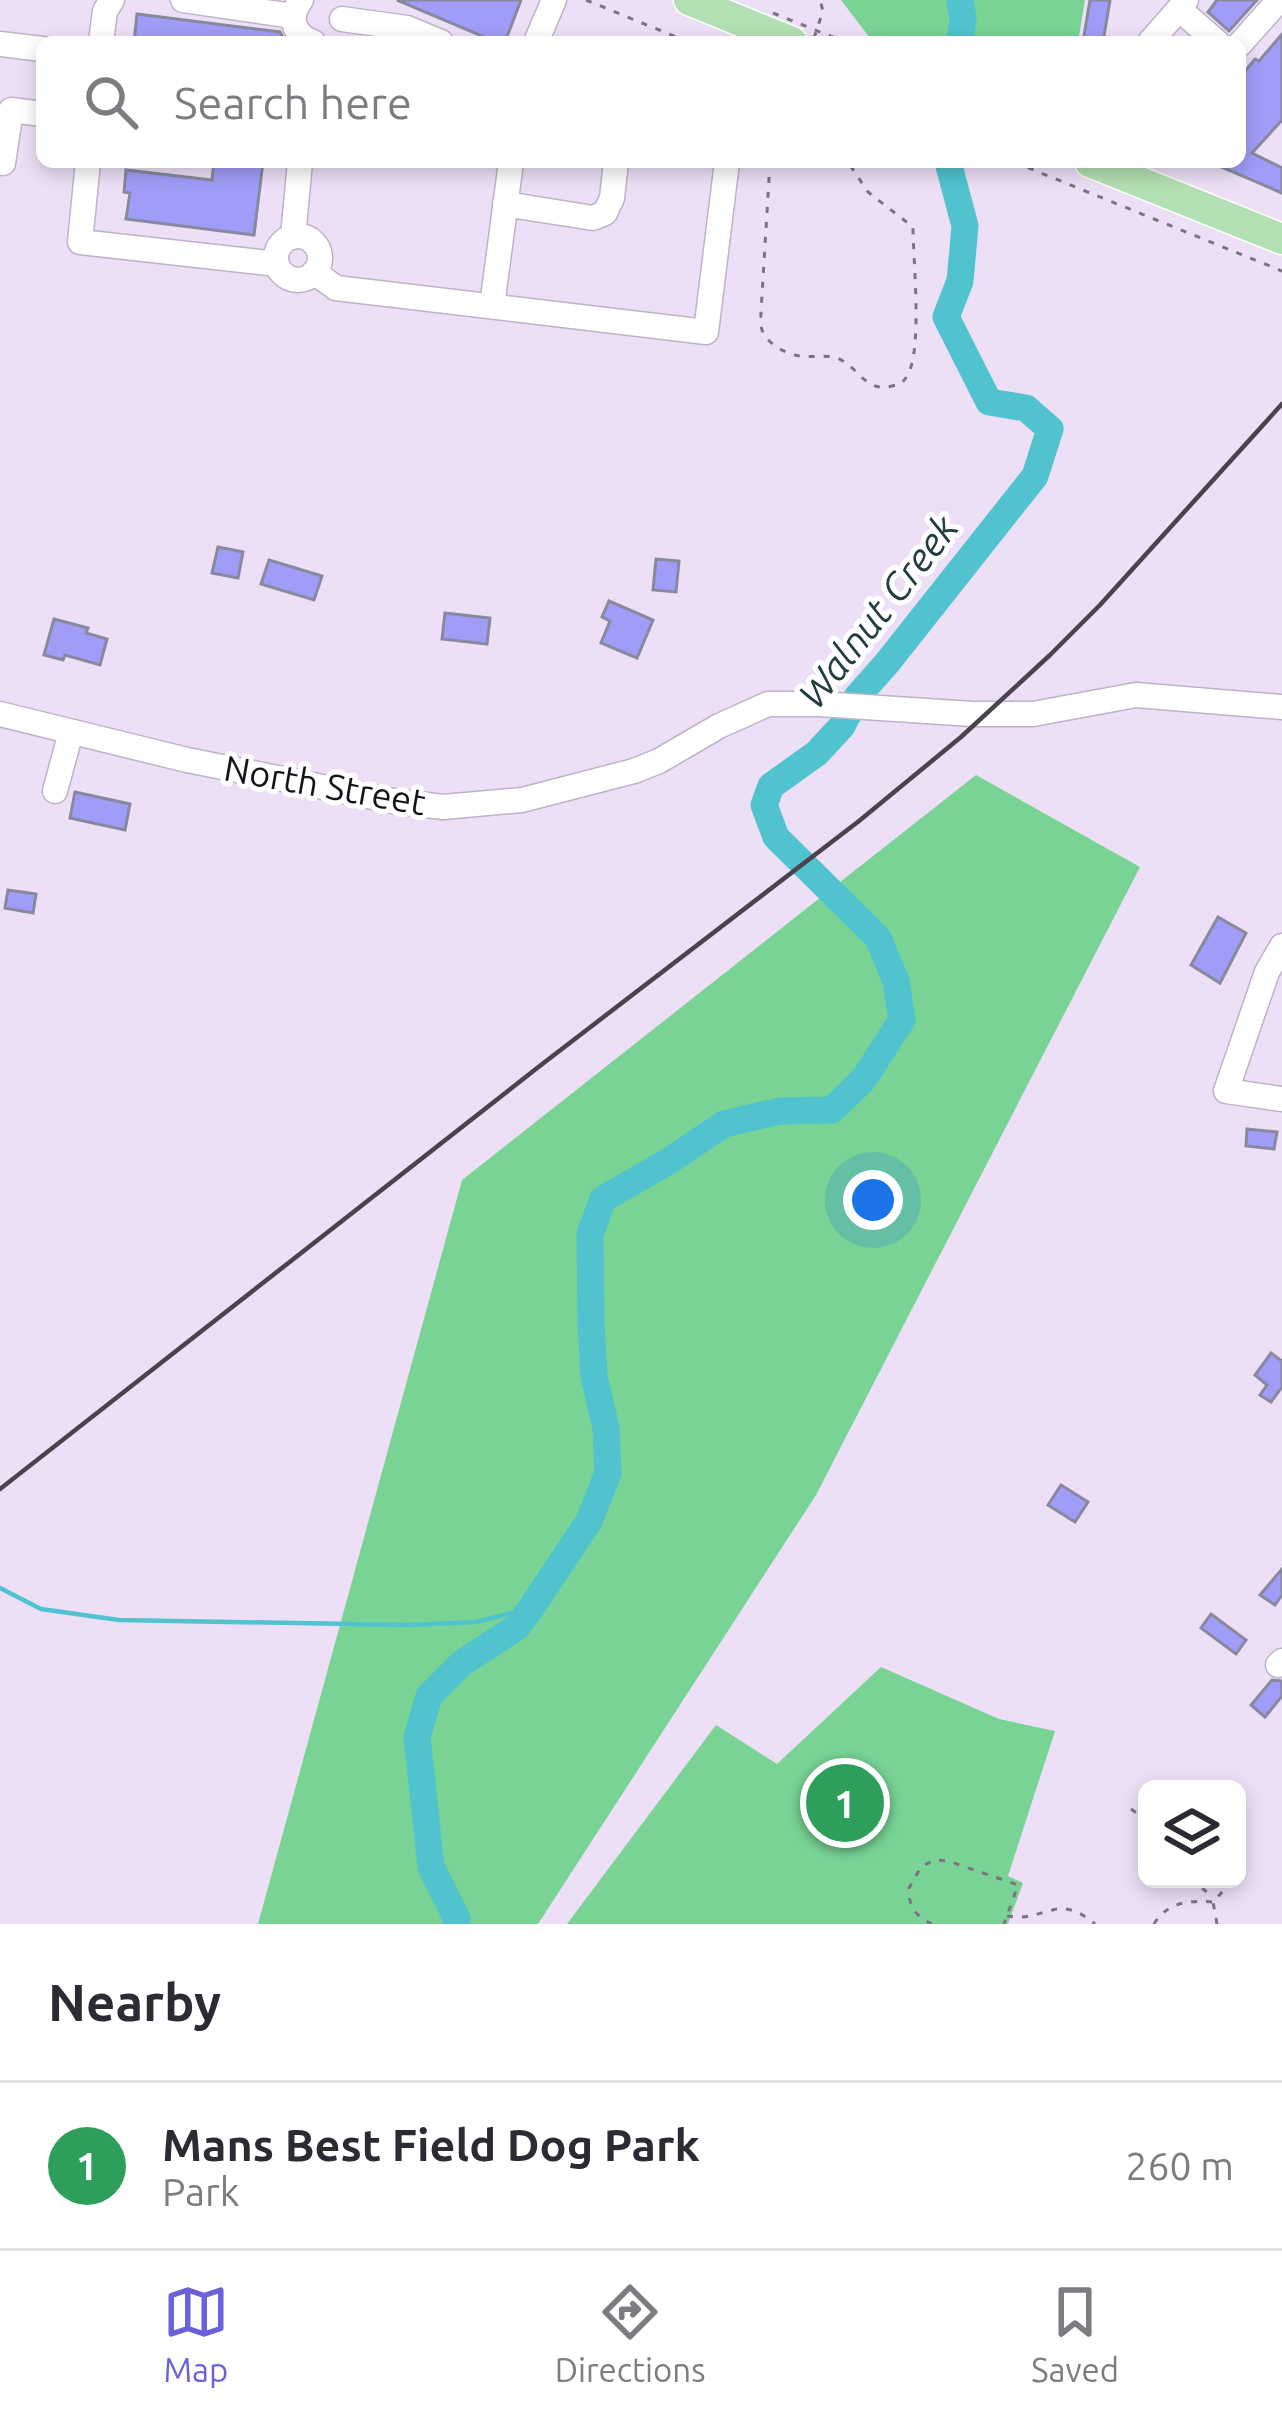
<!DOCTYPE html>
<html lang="en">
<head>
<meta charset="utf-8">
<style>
  body { margin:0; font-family:Ubuntu,sans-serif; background:#f2f2f3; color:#2b2b33 }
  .controls { position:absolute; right:36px; bottom:36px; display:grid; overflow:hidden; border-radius:18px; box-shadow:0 6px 18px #0003 }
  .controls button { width:108px; height:108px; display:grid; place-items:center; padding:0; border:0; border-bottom:3px solid #e1e1e2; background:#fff; color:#2b2b33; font:60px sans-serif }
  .you { position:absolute; left:873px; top:1200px; width:42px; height:42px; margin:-30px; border:9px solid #fff; border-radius:50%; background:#1a73e8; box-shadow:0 0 0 18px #1a73e833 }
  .badge { display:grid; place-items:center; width:78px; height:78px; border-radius:50%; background:#6b61da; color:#fff; font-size:39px; font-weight:700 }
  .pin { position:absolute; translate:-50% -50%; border:6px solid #fff; box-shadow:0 3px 12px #0006 }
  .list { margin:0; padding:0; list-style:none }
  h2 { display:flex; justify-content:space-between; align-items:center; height:156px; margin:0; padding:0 48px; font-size:51px }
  h2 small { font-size:39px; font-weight:400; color:#7c7c81 }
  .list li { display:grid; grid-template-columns:78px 1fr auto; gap:36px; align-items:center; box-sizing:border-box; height:168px; padding:0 48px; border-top:3px solid #e1e1e2 }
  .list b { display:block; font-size:45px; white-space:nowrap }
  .list p { margin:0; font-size:39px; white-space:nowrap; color:#7c7c81 }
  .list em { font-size:39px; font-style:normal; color:#7c7c81 }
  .icon { flex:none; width:66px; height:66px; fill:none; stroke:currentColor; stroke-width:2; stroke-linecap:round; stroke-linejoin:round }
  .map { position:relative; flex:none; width:1282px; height:1924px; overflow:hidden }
  .search { position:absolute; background:#fff; box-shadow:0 6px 18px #0003; left:36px; right:36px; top:36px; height:132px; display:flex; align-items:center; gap:30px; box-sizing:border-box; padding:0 42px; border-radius:18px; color:#7c7c81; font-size:45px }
  .sheet { height:324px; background:#fff }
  nav { display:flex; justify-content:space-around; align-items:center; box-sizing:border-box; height:168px; border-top:3px solid #e1e1e2; background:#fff; font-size:33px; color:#7c7c81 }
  nav a { display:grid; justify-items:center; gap:6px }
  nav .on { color:#6b61da }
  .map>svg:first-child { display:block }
  .green { fill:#78d395 }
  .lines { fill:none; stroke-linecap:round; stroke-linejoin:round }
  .stream { stroke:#50c3cf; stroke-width:4.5 }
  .river { stroke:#50c3cf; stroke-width:27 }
  .building { fill:#a09df8; stroke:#88899f; stroke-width:3 }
  .minor-casing { stroke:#bfb2c7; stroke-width:27 }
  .major-casing { stroke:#fff; stroke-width:33 }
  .path { stroke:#7c7381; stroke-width:3; stroke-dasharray:6 9; stroke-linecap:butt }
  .minor { stroke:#fff; stroke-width:24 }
  .major { stroke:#b3e0b3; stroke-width:30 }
  .rail { stroke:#49434d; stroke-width:4.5 }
  .path-bridge { stroke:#7c7381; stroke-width:3; stroke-dasharray:6 9; stroke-linecap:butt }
  .labels { text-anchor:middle; stroke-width:10; stroke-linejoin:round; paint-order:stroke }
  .street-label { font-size:36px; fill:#17131a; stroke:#fff }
  .water-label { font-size:39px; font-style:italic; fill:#233d40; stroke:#fff }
</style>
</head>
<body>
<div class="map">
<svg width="1282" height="1924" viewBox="0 0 1282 1924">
  <rect width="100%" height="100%" fill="#ede0f6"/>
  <g class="green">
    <polygon points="841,0 1085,0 1078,42 873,42"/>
    <polygon points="976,775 1140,867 816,1495 538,1924 258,1924 462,1180"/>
    <polygon points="881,1667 999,1719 1055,1731 1008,1876 1023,1883 1008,1924 567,1924 716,1725 777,1764"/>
  </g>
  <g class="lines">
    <polyline class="stream" points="0,1588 41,1609 119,1620 407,1625 476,1622 531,1608"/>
    <g class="river">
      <polyline points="960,0 963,19 960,42"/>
      <polyline points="456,1924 457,1919 431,1867 417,1737 429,1696 462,1663 517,1627 531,1608 589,1521 608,1473 606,1428 594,1377 591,1323 590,1234 603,1199 669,1161 724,1124 780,1111 832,1110 863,1080 902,1020 896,981 878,938 776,837 764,805 771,786 817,753 842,726 857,697 887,663 1035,476 1050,429 1026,408 989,402 946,317 960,281 965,226 948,162"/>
    </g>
  </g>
  <g class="building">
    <polygon points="397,0 521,0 505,42 496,42"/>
    <polygon points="1090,0 1110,0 1103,42 1083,42"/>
    <polygon points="1217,0 1257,0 1229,31 1208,12"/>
    <polygon points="137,14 280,32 285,42 134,42"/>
    <polygon points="1282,34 1282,120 1252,153 1282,168 1282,193 1210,162 1240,162 1240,77 1255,59 1259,61"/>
    <polygon points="214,162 263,162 254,235 126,219 130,193 124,192 126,170 212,180"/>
    <polygon points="218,547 243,552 238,578 212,573"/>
    <polygon points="656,559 679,561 676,592 653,590"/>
    <polygon points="269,560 322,576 314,600 261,584"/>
    <polygon points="609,601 653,620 637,658 601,643 610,621 602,617"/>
    <polygon points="445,613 490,618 487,644 442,639"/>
    <polygon points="54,619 88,628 86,633 107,639 100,665 65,655 63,660 44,655"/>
    <polygon points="75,792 130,804 125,830 70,818"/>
    <polygon points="8,890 36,894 33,913 5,908"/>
    <polygon points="1218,917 1246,933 1220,983 1191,965"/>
    <polygon points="1247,1129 1277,1132 1274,1149 1246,1146"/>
    <polygon points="1271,1353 1282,1361 1282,1387 1271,1402 1260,1395 1267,1385 1255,1375"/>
    <polygon points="1061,1485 1088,1502 1075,1522 1048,1505"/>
    <polygon points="1282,1569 1282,1595 1275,1605 1260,1595"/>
    <polygon points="1211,1614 1246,1640 1236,1654 1201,1628"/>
    <polygon points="1272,1680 1282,1681 1282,1696 1265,1717 1251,1705"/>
  </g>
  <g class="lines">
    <g class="minor-casing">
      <g id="minor">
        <polyline points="183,0 293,16"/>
        <path d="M301,0C288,17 293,35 313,42"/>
        <polyline points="1186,0 1179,9 1217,42"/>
        <polyline points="342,19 407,28 441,42"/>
        <polyline points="101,42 105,11 112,0"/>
        <polyline points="536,42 554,0"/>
        <polyline points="1150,42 1179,9"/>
        <polyline points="0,44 42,49"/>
        <polyline points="1240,44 1279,0"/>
        <polyline points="88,162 80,242 277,264"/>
        <polyline points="3,163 11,110 42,114"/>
        <polyline points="505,204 593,218 605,213 612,198 616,162"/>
        <circle cx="298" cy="258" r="22"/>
        <polyline points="293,237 300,162"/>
        <polyline points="314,272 336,288 706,332 727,162"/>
        <polyline points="492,306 511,162"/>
        <polyline points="0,714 187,760 393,801 443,807 522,800 634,771 659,761 719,726 768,704 819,704 972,714 1033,714 1136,695 1282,707"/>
        <polyline points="55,791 71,732"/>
        <polyline points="1282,946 1267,972 1226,1091 1282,1099"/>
        <polyline points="1278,1665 1282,1661"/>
      </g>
    </g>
    <g class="major-casing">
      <g id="major">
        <polyline points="689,0 792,42"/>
        <polyline points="1090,162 1282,239"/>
      </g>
    </g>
    <g class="path">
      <polyline points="586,0 686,41 701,42"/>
      <polyline points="814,38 823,11 820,0"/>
      <path d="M770,162L761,312C761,318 760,324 762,330C767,344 786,354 800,356C813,358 824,354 837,358C860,367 864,393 892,386C900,384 902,384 907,376C923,350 913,261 913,227L868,192L848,162"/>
      <polyline points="1014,162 1282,271"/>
      <polyline points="1167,1789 1175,1783 1181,1789"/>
      <polyline points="1131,1809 1141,1816 1147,1814"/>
      <polyline points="1237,1832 1244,1843 1237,1874"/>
      <polyline points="1202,1888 1213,1897"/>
      <path d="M1007,1916C1046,1923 1056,1891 1095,1924"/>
      <path d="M932,1924C916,1917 908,1906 909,1888L921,1867L934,1860L948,1861L1018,1885L1004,1924"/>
      <path d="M1154,1924C1167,1902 1190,1900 1213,1902"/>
      <polyline points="1217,1924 1213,1902 1234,1879"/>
    </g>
    <use href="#minor" class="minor"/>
    <use href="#major" class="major"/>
    <polyline class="rail" points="0,1489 541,1065 859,821 961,737 1050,655 1100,605 1282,404"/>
    <polyline class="path-bridge" points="773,13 845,42"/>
  </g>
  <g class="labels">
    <g class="street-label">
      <text transform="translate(325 785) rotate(10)" y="13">North Street</text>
    </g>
    <g class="water-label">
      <text transform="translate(878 611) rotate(-52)" y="14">Walnut Creek</text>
    </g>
  </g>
</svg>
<div class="controls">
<button><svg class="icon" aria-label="layers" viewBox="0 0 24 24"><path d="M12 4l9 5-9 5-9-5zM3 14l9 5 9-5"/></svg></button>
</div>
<div class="you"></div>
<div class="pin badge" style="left:845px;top:1803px;background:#2e9e5b">1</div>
<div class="search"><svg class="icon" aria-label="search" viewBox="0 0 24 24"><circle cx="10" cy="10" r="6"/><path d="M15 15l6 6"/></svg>Search here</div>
</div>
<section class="sheet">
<h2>Nearby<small></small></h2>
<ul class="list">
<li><span class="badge" style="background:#2e9e5b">1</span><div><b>Mans Best Field Dog Park</b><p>Park</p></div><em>260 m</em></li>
</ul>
</section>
<nav>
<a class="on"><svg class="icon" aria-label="map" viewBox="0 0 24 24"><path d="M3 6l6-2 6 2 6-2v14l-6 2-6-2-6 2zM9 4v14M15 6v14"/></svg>Map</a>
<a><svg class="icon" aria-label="directions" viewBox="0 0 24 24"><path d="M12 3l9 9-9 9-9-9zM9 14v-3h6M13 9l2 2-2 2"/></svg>Directions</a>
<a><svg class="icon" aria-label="saved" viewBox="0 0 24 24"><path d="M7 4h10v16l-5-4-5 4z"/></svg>Saved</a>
</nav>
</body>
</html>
